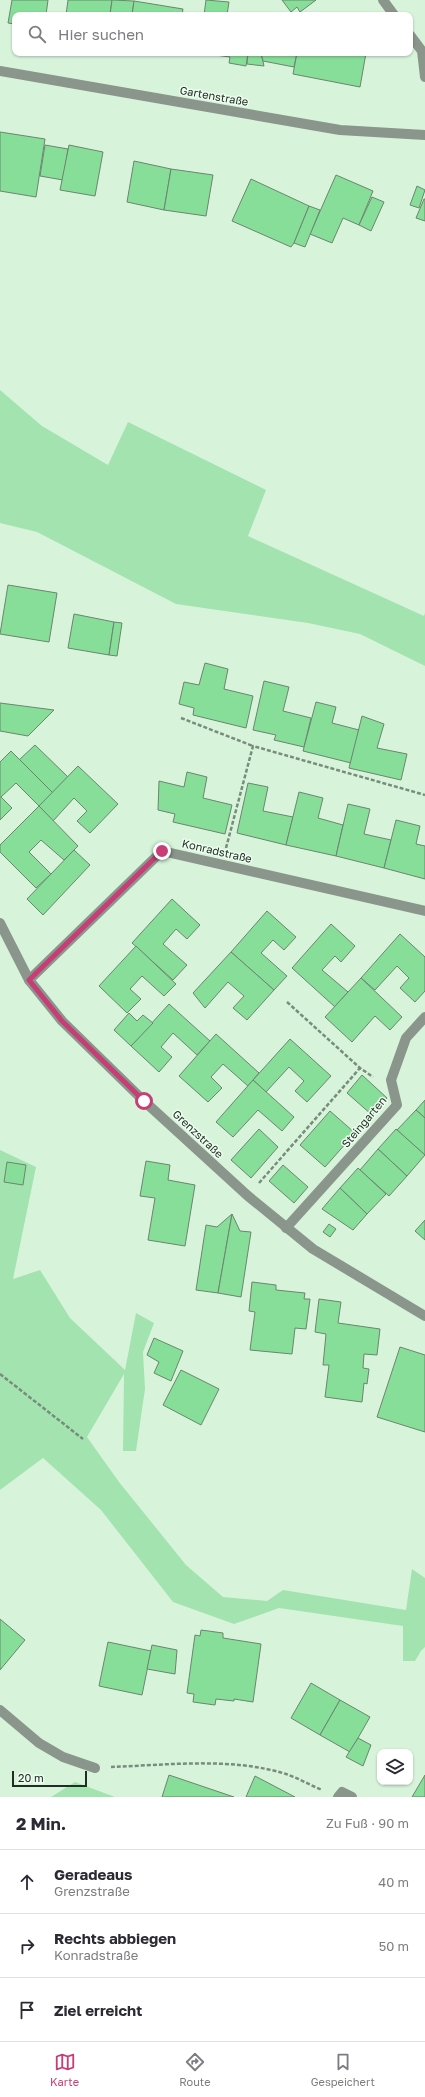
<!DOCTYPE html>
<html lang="de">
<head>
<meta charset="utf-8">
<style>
  body { margin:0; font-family:"Golos Text",sans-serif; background:#f2f2f3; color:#2b2b33 }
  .controls { position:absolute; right:12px; bottom:12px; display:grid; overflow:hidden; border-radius:8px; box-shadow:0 1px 3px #0004 }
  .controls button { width:36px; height:36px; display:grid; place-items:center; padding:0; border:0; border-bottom:1px solid #e1e1e2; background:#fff; color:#2b2b33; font:20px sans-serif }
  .scale { position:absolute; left:12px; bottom:10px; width:75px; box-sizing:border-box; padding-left:4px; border:2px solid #212c23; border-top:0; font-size:11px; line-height:14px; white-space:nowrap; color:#212c23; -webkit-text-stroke:3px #ecfdef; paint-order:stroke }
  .stop { position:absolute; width:12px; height:12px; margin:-9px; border:3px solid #c73d75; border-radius:50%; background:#fff }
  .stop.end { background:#c73d75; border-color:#fff; box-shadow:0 1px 4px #0008 }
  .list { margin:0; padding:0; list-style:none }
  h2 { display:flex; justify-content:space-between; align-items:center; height:52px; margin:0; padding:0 16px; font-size:17px }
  h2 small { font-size:13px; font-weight:400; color:#7c7c81 }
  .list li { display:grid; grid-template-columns:26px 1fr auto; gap:12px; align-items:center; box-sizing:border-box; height:64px; padding:0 16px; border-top:1px solid #e1e1e2 }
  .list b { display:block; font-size:15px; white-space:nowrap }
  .list p { margin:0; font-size:13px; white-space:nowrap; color:#7c7c81 }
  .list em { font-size:13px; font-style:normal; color:#7c7c81 }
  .icon { flex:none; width:22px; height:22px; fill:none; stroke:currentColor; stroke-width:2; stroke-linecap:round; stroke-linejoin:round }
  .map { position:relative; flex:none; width:425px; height:1797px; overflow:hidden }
  .search { position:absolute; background:#fff; box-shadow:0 1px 3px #0004; left:12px; right:12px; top:12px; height:44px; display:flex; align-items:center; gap:10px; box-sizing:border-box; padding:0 14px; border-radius:8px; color:#7c7c81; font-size:15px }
  .sheet { height:244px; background:#fff }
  nav { display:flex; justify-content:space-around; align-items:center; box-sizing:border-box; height:56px; border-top:1px solid #e1e1e2; background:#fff; font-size:11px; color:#7c7c81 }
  nav a { display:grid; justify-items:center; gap:2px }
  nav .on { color:#c73d75 }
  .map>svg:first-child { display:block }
  .green { fill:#a3e3af }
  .building { fill:#87de99; stroke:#6b856f }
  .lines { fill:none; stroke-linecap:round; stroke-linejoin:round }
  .path { stroke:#788c7b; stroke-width:2.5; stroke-dasharray:4 2; stroke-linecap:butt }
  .minor { stroke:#8a958b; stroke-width:10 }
  .tertiary { stroke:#8a958b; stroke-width:10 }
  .route { stroke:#c73d75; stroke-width:5 }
  .labels { text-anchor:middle; stroke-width:3; stroke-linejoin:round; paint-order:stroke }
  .street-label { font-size:11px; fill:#212c23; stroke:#ecfdef }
</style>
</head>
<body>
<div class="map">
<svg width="425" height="1797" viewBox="0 0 425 1797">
  <rect width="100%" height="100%" fill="#d7f4db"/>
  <g class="green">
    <polygon points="0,390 42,426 108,465 128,422 266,490 248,536 424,616 425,613 425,666 360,634 308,623 176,604 37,532 0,523"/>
    <polygon points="0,1150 36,1167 13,1279 40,1270 70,1318 125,1370 136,1313 154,1323 143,1352 145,1389 136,1451 123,1451 124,1374 87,1437 119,1482 186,1565 223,1597 267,1601 283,1590 406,1610 412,1569 425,1578 425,1647 421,1651 415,1661 403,1661 403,1626 279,1608 234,1624 173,1602 101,1510 43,1458 0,1490"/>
    <polygon points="75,1782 115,1797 51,1797"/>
  </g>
  <g class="building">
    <polygon points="12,0 48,0 46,15 15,15 15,24 8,23"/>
    <polygon points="68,0 112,0 110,15 66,15"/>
    <polygon points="112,0 134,1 132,15 110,15"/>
    <polygon points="206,0 229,2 227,15 204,15"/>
    <polygon points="282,0 316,0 300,12 297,7 291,12"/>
    <polygon points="134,1 183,9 182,15 132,15"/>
    <polygon points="201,53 248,53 246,66 229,63 230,57"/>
    <polygon points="248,53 261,53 264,66 247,64"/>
    <polygon points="261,53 297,53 294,67 263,61"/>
    <polygon points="297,53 366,53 360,87 293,74"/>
    <polygon points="0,132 45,139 36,197 0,191"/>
    <polygon points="45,145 68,149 63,180 40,176"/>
    <polygon points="69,145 103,152 95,196 60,190"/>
    <polygon points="134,161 171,169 164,210 127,202"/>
    <polygon points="171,169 213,175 206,216 164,210"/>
    <polygon points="336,175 373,191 359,225 343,218 332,243 310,234"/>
    <polygon points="251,179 309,206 294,243 291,247 232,221"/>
    <polygon points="417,186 425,190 419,208 410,205"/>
    <polygon points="372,197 384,202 371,231 359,225"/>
    <polygon points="424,199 425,199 425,221 416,218"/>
    <polygon points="309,206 320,210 305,247 294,243"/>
    <polygon points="8,585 57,593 49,642 0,634"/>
    <polygon points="74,614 114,622 109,655 68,648"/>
    <polygon points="114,622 122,623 117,656 109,655"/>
    <polygon points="205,663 228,669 224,689 253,696 246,728 193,715 194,708 179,704 184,682 199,685"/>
    <polygon points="264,681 289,687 283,711 311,718 304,747 274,740 276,735 253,730"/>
    <polygon points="316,702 336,707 332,723 359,730 351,763 303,751"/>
    <polygon points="0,703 54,710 28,736 0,731"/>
    <polygon points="362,716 384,724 377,748 407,754 401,780 349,768"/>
    <polygon points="35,745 68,777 53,793 19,760"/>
    <polygon points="11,751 53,793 39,806 16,783 1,797 12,808 0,820 0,762"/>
    <polygon points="78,766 118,804 90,833 77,821 87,811 74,798 53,821 39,806"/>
    <polygon points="187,772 207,777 203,798 232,805 225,834 173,822 175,814 158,810 159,781 184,787"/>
    <polygon points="248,783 268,787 263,811 293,817 286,845 237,833"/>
    <polygon points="299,792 323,798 318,818 343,825 336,856 286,845"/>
    <polygon points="348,804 370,809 364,834 391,840 384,868 336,856"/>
    <polygon points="39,806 78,846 64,860 41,840 29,852 51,874 36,888 0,852 0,845"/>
    <polygon points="396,820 420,826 416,844 425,846 425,879 384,868"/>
    <polygon points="74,850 90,865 43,915 27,899"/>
    <polygon points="172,899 200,925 187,939 176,929 163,944 187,965 173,980 132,943"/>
    <polygon points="267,911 296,937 284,950 273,940 261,953 287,976 274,990 231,952"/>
    <polygon points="331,924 355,946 341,962 335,956 322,970 348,992 335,1007 292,968"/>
    <polygon points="400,934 425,957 425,991 415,1002 400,988 409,978 397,966 375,990 361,978"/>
    <polygon points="136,946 176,984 164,996 142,976 130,989 141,999 127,1013 99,986"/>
    <polygon points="231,952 274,990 247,1020 233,1008 244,996 228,982 205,1008 193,993"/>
    <polygon points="361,978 402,1017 390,1030 375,1016 352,1042 325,1017"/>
    <polygon points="169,1004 210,1041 197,1055 173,1033 161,1047 172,1057 159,1072 131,1046"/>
    <polygon points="129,1013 137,1021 143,1015 153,1023 131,1046 114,1030"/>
    <polygon points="216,1034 259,1073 248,1086 223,1064 211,1077 222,1088 208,1102 179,1076"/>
    <polygon points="290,1039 331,1076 307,1102 295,1091 304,1081 289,1067 266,1092 253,1080"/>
    <polygon points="362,1075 387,1098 372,1115 347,1093"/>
    <polygon points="253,1080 294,1117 282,1131 258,1110 233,1137 216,1122"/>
    <polygon points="425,1100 425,1118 416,1110"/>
    <polygon points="416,1110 425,1118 425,1155 397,1130"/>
    <polygon points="330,1111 355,1133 325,1167 300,1145"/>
    <polygon points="259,1129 278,1147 251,1178 231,1160"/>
    <polygon points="396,1129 425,1155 407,1176 378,1149"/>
    <polygon points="378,1149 407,1176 389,1196 360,1170"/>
    <polygon points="146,1161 170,1165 168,1180 195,1185 185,1246 148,1240 155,1198 140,1196"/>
    <polygon points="7,1162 26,1165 23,1185 4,1182"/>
    <polygon points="283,1165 308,1187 294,1203 269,1181"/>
    <polygon points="358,1168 386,1194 367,1214 340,1188"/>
    <polygon points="340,1188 367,1214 353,1230 322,1209"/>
    <polygon points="232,1214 218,1293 196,1290 206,1225 217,1227"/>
    <polygon points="232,1214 240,1231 251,1232 241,1297 218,1293"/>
    <polygon points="425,1220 425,1240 415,1231"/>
    <polygon points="329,1224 336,1229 330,1237 323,1232"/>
    <polygon points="252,1282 276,1285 276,1290 305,1293 304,1299 310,1299 306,1329 295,1328 292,1354 250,1350 255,1312 249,1311"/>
    <polygon points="319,1299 341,1302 338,1323 380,1329 377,1355 364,1354 363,1368 369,1369 367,1384 364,1383 362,1402 325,1397 329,1365 323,1365 326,1334 315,1332"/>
    <polygon points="154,1338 183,1351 171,1381 154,1373 159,1362 147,1355"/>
    <polygon points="400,1347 425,1355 425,1432 377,1417"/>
    <polygon points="181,1370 219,1389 201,1425 163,1405"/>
    <polygon points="0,1619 25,1640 0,1670"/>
    <polygon points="201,1630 223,1633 223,1638 261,1644 253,1702 234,1699 234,1701 216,1699 215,1705 193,1702 194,1694 187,1693 195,1635 200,1636"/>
    <polygon points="108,1642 151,1651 142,1695 99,1686"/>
    <polygon points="152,1645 177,1650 175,1674 147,1669"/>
    <polygon points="311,1683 340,1700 320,1735 291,1718"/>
    <polygon points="340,1700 370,1717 350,1752 320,1735"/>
    <polygon points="358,1738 371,1745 363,1766 346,1757"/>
    <polygon points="169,1775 234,1797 162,1797"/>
    <polygon points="425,1775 425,1797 412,1797"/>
    <polygon points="255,1776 295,1797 246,1797"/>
  </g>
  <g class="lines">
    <g class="path">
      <polyline points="181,718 253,746"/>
      <polyline points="226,848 253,746 425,795"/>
      <polyline points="287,1002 360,1068 373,1077"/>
      <polyline points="259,1183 360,1068"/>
      <polyline points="0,1374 83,1439"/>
      <path d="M111,1767C167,1765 232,1757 286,1774C298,1778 310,1785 322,1790"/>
    </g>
    <g class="minor">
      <polyline points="383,0 394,15"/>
      <polyline points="410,35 422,51 425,77"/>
      <polyline points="0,923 29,980 62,1021 144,1101 248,1196 313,1249 425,1316"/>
      <polyline points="29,980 162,851 425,911"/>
      <polyline points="286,1228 397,1105 391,1080 406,1038 425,1017"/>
      <polyline points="0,1710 39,1743 63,1757 95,1768"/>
      <polyline points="338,1797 342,1792 352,1797"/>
    </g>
    <polyline class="tertiary" points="0,71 340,130 425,135"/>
  </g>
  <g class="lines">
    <polyline class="route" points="144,1101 62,1021 29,980 162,851"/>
  </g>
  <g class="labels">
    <g class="street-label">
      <text transform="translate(214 96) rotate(10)" y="4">Gartenstraße</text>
      <text transform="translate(217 851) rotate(13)" y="4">Konradstraße</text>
      <text transform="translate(364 1122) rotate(-50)" y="4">Steingarten</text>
      <text transform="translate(198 1134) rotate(43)" y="4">Grenzstraße</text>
    </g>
  </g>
</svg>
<div class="controls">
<button><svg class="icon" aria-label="layers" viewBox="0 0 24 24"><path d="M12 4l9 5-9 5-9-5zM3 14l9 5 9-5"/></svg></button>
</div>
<div class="scale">20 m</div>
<div class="stop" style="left:144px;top:1101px"></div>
<div class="stop end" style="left:162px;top:851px"></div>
<div class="search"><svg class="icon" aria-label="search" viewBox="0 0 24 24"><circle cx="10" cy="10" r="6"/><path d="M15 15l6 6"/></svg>Hier suchen</div>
</div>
<section class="sheet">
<h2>2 Min.<small>Zu Fuß · 90 m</small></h2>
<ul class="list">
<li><svg class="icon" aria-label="ahead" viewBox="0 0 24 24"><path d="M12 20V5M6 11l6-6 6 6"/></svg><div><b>Geradeaus</b><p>Grenzstraße</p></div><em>40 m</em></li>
<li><svg class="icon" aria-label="right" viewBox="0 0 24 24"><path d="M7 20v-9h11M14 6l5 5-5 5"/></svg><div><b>Rechts abbiegen</b><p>Konradstraße</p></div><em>50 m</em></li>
<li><svg class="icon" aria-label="arrive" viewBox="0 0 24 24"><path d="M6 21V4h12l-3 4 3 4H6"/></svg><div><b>Ziel erreicht</b></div></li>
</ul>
</section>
<nav>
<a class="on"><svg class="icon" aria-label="map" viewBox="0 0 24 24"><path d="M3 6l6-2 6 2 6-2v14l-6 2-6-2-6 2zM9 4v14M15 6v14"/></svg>Karte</a>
<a><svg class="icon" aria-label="directions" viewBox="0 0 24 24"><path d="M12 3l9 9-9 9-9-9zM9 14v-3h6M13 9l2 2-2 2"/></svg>Route</a>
<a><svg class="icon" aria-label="saved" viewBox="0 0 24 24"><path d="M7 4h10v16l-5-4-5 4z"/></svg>Gespeichert</a>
</nav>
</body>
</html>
